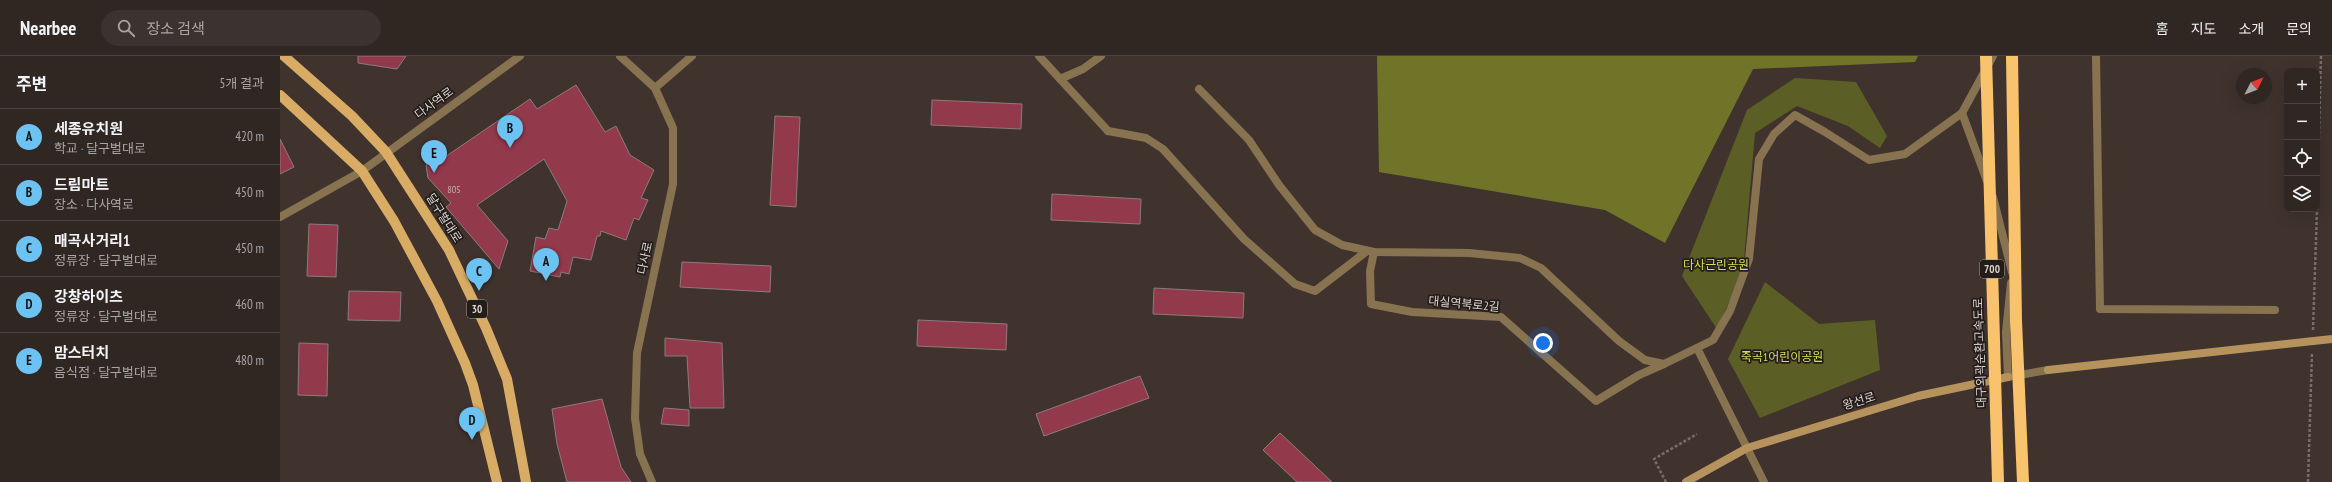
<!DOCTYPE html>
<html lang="ko">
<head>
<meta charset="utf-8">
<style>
  body { margin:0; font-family:"PT Sans Narrow","Noto Sans KR",sans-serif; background:#3c322f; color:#f1f3f6 }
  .controls { position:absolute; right:12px; top:12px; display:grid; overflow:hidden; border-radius:8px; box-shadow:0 4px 16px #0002 }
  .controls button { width:36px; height:36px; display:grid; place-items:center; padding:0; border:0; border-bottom:1px solid #4b4340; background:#302622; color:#f1f3f6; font:20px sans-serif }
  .compass { position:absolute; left:1956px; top:12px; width:36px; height:36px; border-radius:50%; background:#302622; box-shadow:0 4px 16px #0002; rotate:48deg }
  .you { position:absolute; left:1263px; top:287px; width:14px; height:14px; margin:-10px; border:3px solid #fff; border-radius:50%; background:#1a73e8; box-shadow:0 0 0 6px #1a73e833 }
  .badge { display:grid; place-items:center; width:26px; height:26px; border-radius:50%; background:#6cc3f2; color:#111; font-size:13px; font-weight:700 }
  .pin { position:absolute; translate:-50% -33px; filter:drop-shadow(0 1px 2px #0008) }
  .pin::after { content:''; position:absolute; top:21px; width:14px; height:12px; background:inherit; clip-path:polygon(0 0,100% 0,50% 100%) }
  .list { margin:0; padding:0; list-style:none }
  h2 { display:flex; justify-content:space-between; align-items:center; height:52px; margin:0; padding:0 16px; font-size:17px }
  h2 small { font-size:13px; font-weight:400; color:#a8a5a5 }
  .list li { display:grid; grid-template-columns:26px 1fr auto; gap:12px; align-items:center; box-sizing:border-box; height:56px; padding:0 16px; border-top:1px solid #4b4340 }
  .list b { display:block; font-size:15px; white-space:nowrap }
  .list p { margin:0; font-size:13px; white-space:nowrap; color:#a8a5a5 }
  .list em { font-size:13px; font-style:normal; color:#a8a5a5 }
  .icon { flex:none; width:22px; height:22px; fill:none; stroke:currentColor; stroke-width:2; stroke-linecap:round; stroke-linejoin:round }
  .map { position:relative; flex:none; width:2052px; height:426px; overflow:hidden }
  header { display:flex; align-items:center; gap:24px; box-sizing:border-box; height:56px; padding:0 20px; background:#302622; border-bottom:1px solid #4b4340 }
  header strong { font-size:19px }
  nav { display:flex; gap:22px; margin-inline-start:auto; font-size:14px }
  .search { width:280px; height:36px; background:#3c322f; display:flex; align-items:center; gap:10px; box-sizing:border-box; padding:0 14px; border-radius:22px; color:#a8a5a5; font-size:15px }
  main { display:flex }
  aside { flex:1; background:#302622 }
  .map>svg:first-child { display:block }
  .green { fill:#5c5f25 }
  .forest { fill:#707429 }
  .building { fill:#93394c; stroke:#8c7b7d }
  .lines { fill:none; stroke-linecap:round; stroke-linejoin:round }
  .path { stroke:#786d68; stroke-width:2.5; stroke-dasharray:3 2; stroke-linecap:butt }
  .service { stroke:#887351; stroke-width:8 }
  .minor { stroke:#887351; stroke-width:8 }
  .tertiary { stroke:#887351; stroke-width:8 }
  .secondary { stroke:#b6935d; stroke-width:8 }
  .primary { stroke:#d9ac65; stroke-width:10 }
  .motorway { stroke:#f8c36c; stroke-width:12 }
  .labels { text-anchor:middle; stroke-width:3.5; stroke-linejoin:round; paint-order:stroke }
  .number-label { font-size:10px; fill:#caadb0 }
  .shield { fill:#231d1a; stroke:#a59d9a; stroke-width:1 }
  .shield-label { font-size:11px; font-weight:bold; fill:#ddd4d1 }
  .street-label { font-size:12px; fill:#ddd4d1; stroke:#231d1a }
  .park-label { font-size:12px; fill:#d7df5e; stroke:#231d1a }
</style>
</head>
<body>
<header>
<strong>Nearbee</strong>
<div class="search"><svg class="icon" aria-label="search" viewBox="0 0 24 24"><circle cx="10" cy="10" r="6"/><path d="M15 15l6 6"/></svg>장소 검색</div>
<nav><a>홈</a><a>지도</a><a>소개</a><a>문의</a></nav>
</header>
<main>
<aside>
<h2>주변<small>5개 결과</small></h2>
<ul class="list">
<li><span class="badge">A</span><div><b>세종유치원</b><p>학교 · 달구벌대로</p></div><em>420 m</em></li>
<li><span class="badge">B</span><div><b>드림마트</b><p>장소 · 다사역로</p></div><em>450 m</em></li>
<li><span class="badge">C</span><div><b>매곡사거리1</b><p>정류장 · 달구벌대로</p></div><em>450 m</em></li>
<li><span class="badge">D</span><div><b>강창하이츠</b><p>정류장 · 달구벌대로</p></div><em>460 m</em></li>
<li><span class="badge">E</span><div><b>맘스터치</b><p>음식점 · 달구벌대로</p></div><em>480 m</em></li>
</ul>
</aside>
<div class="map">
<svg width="2052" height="426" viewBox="0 0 2052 426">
  <rect width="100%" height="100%" fill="#40332e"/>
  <g class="green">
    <polygon points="1515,22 1576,26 1607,80 1600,92 1568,70 1517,50 1475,77 1463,215 1437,273 1402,220 1467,54"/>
    <polygon points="1485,226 1539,268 1595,264 1600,314 1480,362 1448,303"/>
  </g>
  <polygon class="forest" points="1097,0 1638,0 1635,6 1473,13 1385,187 1325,154 1099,116"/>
  <g class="building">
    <polygon points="78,0 126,0 117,13 78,7"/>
    <polygon points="296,29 325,76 336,70 350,99 374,114 361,142 368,144 359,164 354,162 346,184 321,175 320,180 317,180 311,204 293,201 289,218 281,216 280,221 250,215 256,181 265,183 269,172 278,174 287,145 264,103 197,149 228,185 219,213 166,151 171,147 148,122 146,109 158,99 162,103 250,43 257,53"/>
    <polygon points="652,44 742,48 741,73 651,69"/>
    <polygon points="495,60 520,61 516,151 490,149"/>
    <polygon points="0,83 14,111 0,118"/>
    <polygon points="772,138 861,143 860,168 771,164"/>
    <polygon points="29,168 58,169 56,221 27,220"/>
    <polygon points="402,206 491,210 490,236 400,231"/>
    <polygon points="874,232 964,237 963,262 873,258"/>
    <polygon points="69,235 121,236 120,265 68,264"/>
    <polygon points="638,264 727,268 726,294 637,290"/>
    <polygon points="385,282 442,287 444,352 410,352 407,300 385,300"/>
    <polygon points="19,287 48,288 47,340 18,339"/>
    <polygon points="860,320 869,342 764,380 756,358"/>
    <polygon points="322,343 341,411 351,426 287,426 277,388 272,353"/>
    <polygon points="384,352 409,354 409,370 381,368"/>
    <polygon points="1000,377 1052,426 1017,426 983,394"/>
  </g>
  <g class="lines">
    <g class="path">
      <polyline points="2037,153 2041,0"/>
      <polyline points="2033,274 2037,153"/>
      <polyline points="1386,426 1374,403 1417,378"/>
      <polyline points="2028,426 2032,297"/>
    </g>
    <g class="service">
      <polyline points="1816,0 1820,253 1995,254"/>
      <polyline points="919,33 969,84 999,129 1035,174 1062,189 1094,196 1189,197 1240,202 1261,212 1339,285 1365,304 1384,308 1433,284 1450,255 1469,203 1479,103 1494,78 1515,59 1545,76 1589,104 1625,98 1682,57"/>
      <polyline points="1707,125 1682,57 1713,0"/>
      <polyline points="1713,141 1732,216"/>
      <polyline points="1094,196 1090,215 1091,248 1132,256 1221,261 1316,345 1359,319 1384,308"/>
      <polyline points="1728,321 1726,276 1731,227"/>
    </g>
    <g class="minor">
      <polyline points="340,0 375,32"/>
      <polyline points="780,23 803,13 821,0"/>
      <polyline points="828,75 866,82 883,93 964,183 1015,228 1035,235 1087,195"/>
      <polyline points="0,161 82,115"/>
      <polyline points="1418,294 1484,426"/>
    </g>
    <g class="tertiary">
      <polyline points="759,0 828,75"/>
      <polyline points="82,115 240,0"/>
      <polyline points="1728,321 1768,314"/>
      <polyline points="372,426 360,398 355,362 357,297 393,128 393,72 375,32 412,0"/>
    </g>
    <g class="secondary">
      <polyline points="1768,314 2052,283"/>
      <polyline points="1406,426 1467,392 1638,340 1728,321"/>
    </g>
    <g class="primary">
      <polyline points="4,0 72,60 106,96 169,194 206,272 227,323 246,426"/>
      <polyline points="0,39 82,115 114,165 157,245 185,307 193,329 217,426"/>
    </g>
    <g class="motorway">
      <polyline points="1706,0 1718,426"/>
      <polyline points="1732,0 1736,265 1743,426"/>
    </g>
  </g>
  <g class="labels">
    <g class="number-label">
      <text x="174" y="137">805</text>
    </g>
    <g class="shield">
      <rect x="1700" y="204" width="24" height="18" rx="3"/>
      <rect x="187" y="244" width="20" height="18" rx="3"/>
    </g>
    <g class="shield-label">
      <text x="1712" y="217">700</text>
      <text x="197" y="257">30</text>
    </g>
    <g class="street-label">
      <text transform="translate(154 47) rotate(-36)" y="4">다사역로</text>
      <text transform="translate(164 162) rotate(58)" y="4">달구벌대로</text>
      <text transform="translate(365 202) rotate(-78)" y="4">다사로</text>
      <text transform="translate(1184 248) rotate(5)" y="4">대실역북로2길</text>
      <text transform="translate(1700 297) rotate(-92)" y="4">대구외곽순환고속도로</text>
      <text transform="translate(1579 345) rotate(-17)" y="4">왕선로</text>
    </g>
    <g class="park-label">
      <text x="1436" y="213">다사근린공원</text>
      <text x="1502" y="305">죽곡1어린이공원</text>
    </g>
  </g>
</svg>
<div class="controls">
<button>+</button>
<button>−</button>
<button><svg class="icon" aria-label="locate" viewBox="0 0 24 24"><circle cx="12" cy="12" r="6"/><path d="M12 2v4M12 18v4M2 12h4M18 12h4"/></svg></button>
<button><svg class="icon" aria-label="layers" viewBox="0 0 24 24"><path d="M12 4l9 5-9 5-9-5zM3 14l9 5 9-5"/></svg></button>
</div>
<svg class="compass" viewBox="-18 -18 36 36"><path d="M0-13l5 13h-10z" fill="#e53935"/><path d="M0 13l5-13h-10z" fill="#a8a5a5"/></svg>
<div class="you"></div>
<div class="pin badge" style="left:266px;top:225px">A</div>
<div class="pin badge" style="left:230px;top:92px">B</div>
<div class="pin badge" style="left:199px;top:235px">C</div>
<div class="pin badge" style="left:192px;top:384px">D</div>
<div class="pin badge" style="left:154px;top:117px">E</div>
</div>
</main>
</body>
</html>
